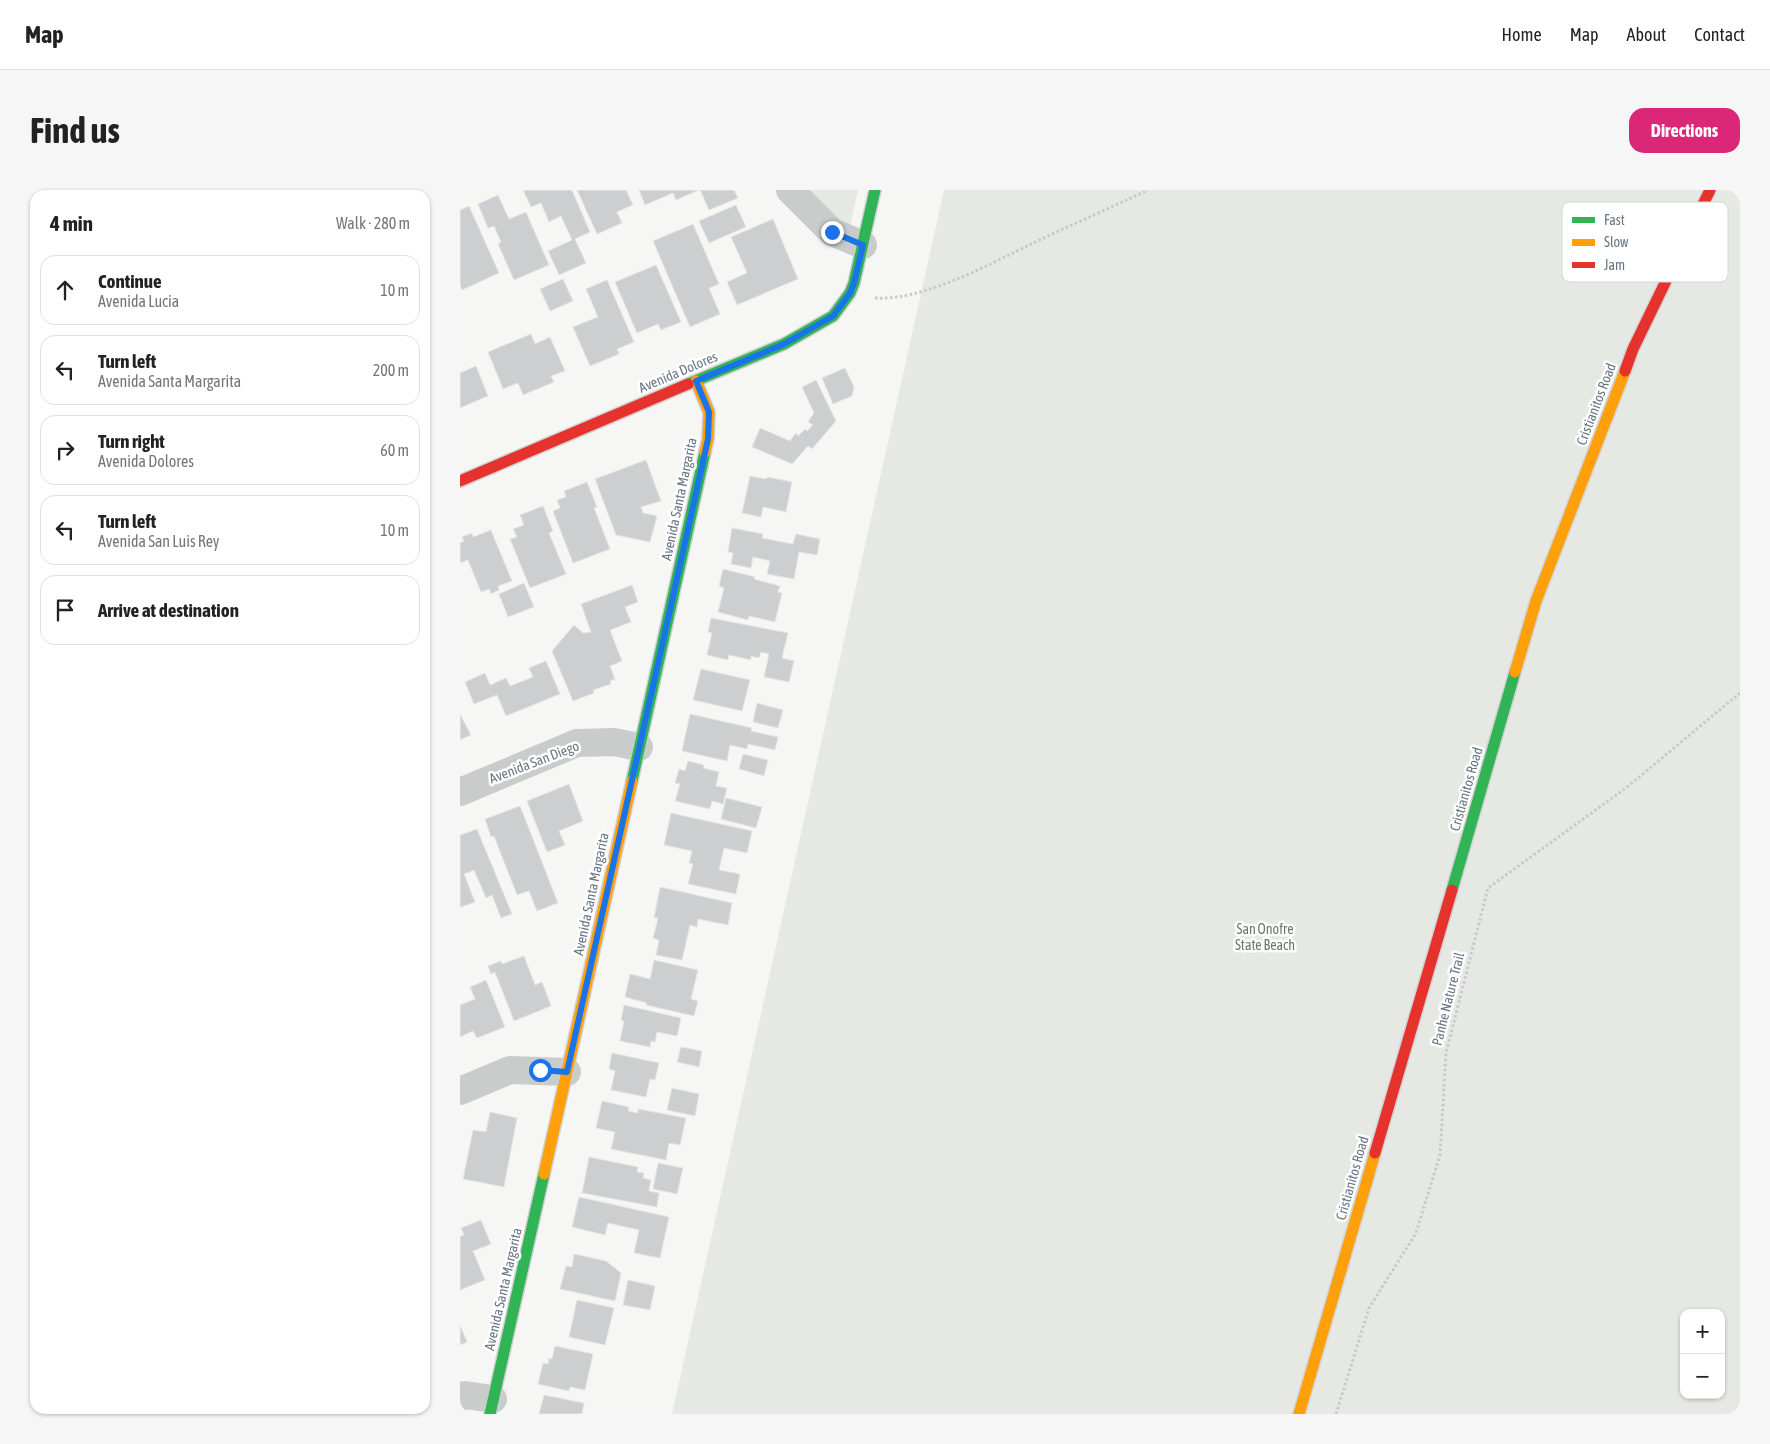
<!DOCTYPE html>
<html lang="en">
<head>
<meta charset="utf-8">
<style>
  body { margin:0; font-family:"Asap Condensed",sans-serif; background:#f6f6f6; color:#222 }
  .controls { position:absolute; right:15px; bottom:15px; display:grid; overflow:hidden; border-radius:10px; box-shadow:0 1px 4px #0004 }
  .controls button { width:45px; height:45px; display:grid; place-items:center; padding:0; border:0; border-bottom:1px solid #e0e0e0; background:#fff; color:#222; font:25px sans-serif }
  .stop { position:absolute; width:15px; height:15px; margin:-11px; border:4px solid #1a73e8; border-radius:50%; background:#fff }
  .stop.end { background:#1a73e8; border-color:#fff; box-shadow:0 1px 5px #0008 }
  .list { margin:0; padding:0; list-style:none }
  h2 { display:flex; justify-content:space-between; align-items:center; height:65px; margin:0; padding:0 20px; font-size:21px }
  h2 small { font-size:16px; font-weight:400; color:#767676 }
  .list li { display:grid; grid-template-columns:32px 1fr auto; gap:15px; align-items:center; box-sizing:border-box; height:70px; margin:0 10px 10px; padding:0 10px; border:1px solid #e0e0e0; border-radius:15px }
  .list b { display:block; font-size:19px; white-space:nowrap }
  .list p { margin:0; font-size:16px; white-space:nowrap; color:#767676 }
  .list em { font-size:16px; font-style:normal; color:#767676 }
  .icon { flex:none; width:28px; height:28px; fill:none; stroke:currentColor; stroke-width:2; stroke-linecap:round; stroke-linejoin:round }
  .map { position:relative; flex:none; width:1280px; height:1224px; overflow:hidden; border-radius:15px }
  header { display:flex; align-items:center; gap:30px; box-sizing:border-box; height:70px; padding:0 25px; background:#fff; border-bottom:1px solid #e0e0e0 }
  header strong { font-size:24px }
  nav { display:flex; gap:28px; margin-inline-start:auto; font-size:18px }
  .intro { display:flex; align-items:center; justify-content:space-between; box-sizing:border-box; height:120px; padding:0 30px }
  h1 { margin:0; font-size:35px }
  .button { padding:12px 22px; border-radius:15px; background:#db2777; color:#fff; font-size:18px; font-weight:700 }
  main { display:flex; gap:30px; padding:0 30px }
  aside { flex:1; background:#fff; border-radius:15px; box-shadow:0 1px 4px #0004 }
  .map>svg:first-child { display:block }
  .green { fill:#e6e8e3; fill-rule:evenodd }
  .building { fill:#cdcecf; stroke:#e5e5e4 }
  .lines { fill:none; stroke-linecap:round; stroke-linejoin:round }
  .fast-casing { stroke:#d2d2d3; stroke-width:14 }
  .slow-casing { stroke:#d2d2d3; stroke-width:14 }
  .jam-casing { stroke:#d2d2d3; stroke-width:14 }
  .path { stroke:#c8c9ca; stroke-width:3; stroke-dasharray:2.5 2.5; stroke-linecap:butt }
  .street { stroke:#cacccc; stroke-width:28 }
  .fast { stroke:#30b455; stroke-width:11 }
  .slow { stroke:#ff9f0a; stroke-width:11 }
  .jam { stroke:#e5322d; stroke-width:11 }
  .route { stroke:#1a73e8; stroke-width:6 }
  .labels { text-anchor:middle; stroke-width:5; stroke-linejoin:round; paint-order:stroke }
  .street-label { font-size:14px; fill:#687682; stroke:#fff }
  .park-label { font-size:14px; fill:#6a7a66; stroke:#fff }
  .key { fill:#fff; stroke:#d2d6da; stroke-width:1 }
  .key-label { font-size:14px; fill:#687682 }
</style>
</head>
<body>
<header>
<strong>Map</strong>
<nav><a>Home</a><a>Map</a><a>About</a><a>Contact</a></nav>
</header>
<div class="intro"><h1>Find us</h1><a class="button">Directions</a></div>
<main>
<aside>
<h2>4 min<small>Walk · 280 m</small></h2>
<ul class="list">
<li><svg class="icon" aria-label="ahead" viewBox="0 0 24 24"><path d="M12 20V5M6 11l6-6 6 6"/></svg><div><b>Continue</b><p>Avenida Lucia</p></div><em>10 m</em></li>
<li><svg class="icon" aria-label="left" viewBox="0 0 24 24"><path d="M17 20v-9H6M10 6l-5 5 5 5"/></svg><div><b>Turn left</b><p>Avenida Santa Margarita</p></div><em>200 m</em></li>
<li><svg class="icon" aria-label="right" viewBox="0 0 24 24"><path d="M7 20v-9h11M14 6l5 5-5 5"/></svg><div><b>Turn right</b><p>Avenida Dolores</p></div><em>60 m</em></li>
<li><svg class="icon" aria-label="left" viewBox="0 0 24 24"><path d="M17 20v-9H6M10 6l-5 5 5 5"/></svg><div><b>Turn left</b><p>Avenida San Luis Rey</p></div><em>10 m</em></li>
<li><svg class="icon" aria-label="arrive" viewBox="0 0 24 24"><path d="M6 21V4h12l-3 4 3 4H6"/></svg><div><b>Arrive at destination</b></div></li>
</ul>
</aside>
<div class="map">
<svg width="1280" height="1224" viewBox="0 0 1280 1224">
  <rect width="100%" height="100%" fill="#f6f6f5"/>
  <g class="green">
    <polygon points="346,0 398,0 389,41"/>
    <path d="M484,0H1280V1224H212ZM1224,1123H1261V1205H1224Z"/>
  </g>
  <g class="building">
    <polygon points="63,0 112,0 130,42 115,49 126,73 99,85 88,61 112,50 101,26 89,32 81,13 71,17"/>
    <polygon points="117,0 166,0 173,15 157,22 162,33 137,44"/>
    <polygon points="179,0 239,0 216,10 213,3 185,15"/>
    <polygon points="240,0 274,0 278,8 249,20"/>
    <polygon points="38,5 49,29 66,22 89,75 54,90 38,54 41,52 34,36 28,38 18,14"/>
    <polygon points="276,15 286,37 249,53 239,31"/>
    <polygon points="9,16 39,83 2,100 0,95 0,20"/>
    <polygon points="313,29 338,89 277,115 267,92 287,83 271,47"/>
    <polygon points="233,34 259,94 249,98 260,124 230,137 193,51"/>
    <polygon points="196,75 221,132 201,140 198,134 177,143 155,92"/>
    <polygon points="103,89 113,111 90,121 80,99"/>
    <polygon points="147,90 174,152 157,159 159,164 130,176 113,137 138,127 126,99"/>
    <polygon points="71,144 75,154 90,147 105,181 91,186 94,192 63,205 58,193 43,199 28,162"/>
    <polygon points="16,176 28,206 0,218 0,183"/>
    <polygon points="385,178 394,197 392,206 373,214 362,188"/>
    <polygon points="356,190 376,231 352,259 348,256 332,274 292,257 300,238 330,251 336,243 338,246 345,239 347,241 353,235 348,232 354,223 342,197"/>
    <polygon points="186,270 201,311 181,317 183,323 197,326 190,352 156,345 135,289"/>
    <polygon points="290,286 306,289 307,287 332,292 326,322 303,317 301,327 282,323"/>
    <polygon points="127,292 137,317 134,318 150,359 113,373 93,321 100,318 97,310 106,307 104,301"/>
    <polygon points="83,316 93,341 89,343 106,384 70,398 50,349 57,347 53,339 64,335 60,325"/>
    <polygon points="272,338 303,344 302,348 333,354 336,344 360,349 357,365 339,362 334,389 307,384 310,371 293,367 291,378 271,374 273,363 268,362"/>
    <polygon points="31,340 52,391 38,396 39,400 31,404 29,399 21,402 8,370 0,373 0,353 4,351 2,347 12,343 13,347"/>
    <polygon points="263,379 295,387 294,389 320,396 318,402 322,403 315,432 289,426 288,430 258,422 264,398 259,396"/>
    <polygon points="64,393 74,417 48,427 39,404"/>
    <polygon points="172,395 178,412 165,417 171,432 150,440 162,471 150,476 155,489 150,491 151,494 133,500 134,503 113,511 92,461 114,435 123,443 131,442 121,414"/>
    <polygon points="251,428 328,443 322,468 334,471 329,492 304,487 309,464 301,462 299,468 291,466 291,470 269,465 268,470 247,465 252,443 248,442"/>
    <polygon points="86,471 100,504 46,526 37,505 14,514 5,492 25,483 30,495 46,488 50,496 73,487 69,478"/>
    <polygon points="241,479 290,490 282,521 233,510"/>
    <polygon points="297,513 323,520 318,538 293,532"/>
    <polygon points="0,524 11,545 0,550"/>
    <polygon points="230,524 292,538 291,541 318,547 315,560 288,554 287,559 270,555 267,571 222,561"/>
    <polygon points="283,564 308,570 304,586 279,579"/>
    <polygon points="228,571 244,575 243,578 259,582 256,596 267,598 263,614 252,611 250,619 215,611 220,594 215,593 219,579 225,581"/>
    <polygon points="109,594 123,631 99,641 105,655 87,662 67,611"/>
    <polygon points="266,608 302,617 296,638 261,629"/>
    <polygon points="60,616 98,713 77,721 69,701 57,705 34,646 31,647 25,629"/>
    <polygon points="211,623 292,641 287,663 264,658 259,680 280,684 276,704 228,694 233,674 229,673 232,661 204,655"/>
    <polygon points="17,639 52,724 41,728 32,705 26,708 14,680 4,684 15,712 1,717 0,714 0,645"/>
    <polygon points="200,697 272,713 268,735 238,729 237,737 230,735 222,770 196,765 199,750 193,748 198,728 194,728"/>
    <polygon points="64,766 75,795 82,792 91,816 54,831 35,782 31,784 28,776 41,771 42,774"/>
    <polygon points="194,770 238,780 231,809 238,811 234,826 186,815 187,813 165,807 170,784 190,789"/>
    <polygon points="26,790 45,837 17,848 13,841 0,847 0,815 15,809 10,797"/>
    <polygon points="164,815 221,828 217,846 197,842 195,852 191,851 190,857 160,851 164,831 161,830"/>
    <polygon points="221,857 242,861 239,877 217,872"/>
    <polygon points="152,863 199,873 195,890 190,889 186,907 151,900 155,881 149,879"/>
    <polygon points="212,898 239,904 235,926 207,920"/>
    <polygon points="142,911 169,917 168,921 178,923 178,919 226,928 220,955 209,953 206,970 151,959 155,942 136,938"/>
    <polygon points="30,922 57,928 44,997 3,989 13,940 26,942"/>
    <polygon points="129,967 178,977 177,982 184,983 183,988 191,990 189,1001 199,1003 197,1017 122,1003"/>
    <polygon points="198,973 223,978 217,1004 193,999"/>
    <polygon points="119,1007 209,1027 200,1068 174,1063 179,1040 148,1033 145,1045 112,1037"/>
    <polygon points="21,1030 31,1054 13,1061 25,1090 0,1100 0,1046 4,1045 1,1038"/>
    <polygon points="114,1064 146,1071 161,1083 155,1111 100,1099 106,1076 112,1077"/>
    <polygon points="168,1090 195,1096 190,1120 163,1115"/>
    <polygon points="117,1110 154,1118 145,1155 109,1147"/>
    <polygon points="0,1135 7,1152 0,1155"/>
    <polygon points="95,1156 133,1164 125,1200 110,1197 109,1201 78,1194 83,1173 88,1174 89,1168 92,1169"/>
    <polygon points="84,1205 124,1213 122,1224 79,1224"/>
  </g>
  <g class="lines">
    <g class="fast-casing">
      <g id="fast">
        <polyline points="228,194 324,154 373,126 390,103 394,93 415,0"/>
        <polyline points="172,591 245,262"/>
        <polyline points="992,700 1055,482"/>
        <polyline points="30,1224 84,984"/>
      </g>
    </g>
    <g class="slow-casing">
      <g id="slow">
        <polyline points="236,191 249,222 248,249 245,262"/>
        <polyline points="1055,482 1076,411 1165,181"/>
        <polyline points="84,984 172,591"/>
        <polyline points="839,1224 915,963"/>
      </g>
    </g>
    <g class="jam-casing">
      <g id="jam">
        <polyline points="1165,181 1173,159 1250,0"/>
        <polyline points="0,291 228,194"/>
        <polyline points="915,963 992,700"/>
      </g>
    </g>
    <g class="path">
      <path d="M415,108C463,111 530,74 573,53C611,35 650,18 688,0"/>
      <polyline points="876,1224 909,1118 956,1043 980,965 986,863 1028,698 1166,598 1280,503"/>
    </g>
    <g class="street">
      <polyline points="330,0 372,42 403,55"/>
      <polyline points="0,602 117,553 154,552 179,557"/>
      <polyline points="0,901 50,880 107,882"/>
      <polyline points="0,1207 5,1205 33,1209"/>
    </g>
    <use href="#fast" class="fast"/>
    <use href="#slow" class="slow"/>
    <use href="#jam" class="jam"/>
  </g>
  <g class="lines">
    <polyline class="route" points="80,880 107,882 248,249 249,222 236,191 324,154 373,126 390,103 394,93 403,55 372,42"/>
  </g>
  <g class="labels">
    <g class="street-label">
      <text transform="translate(218 182) rotate(-23)" y="5">Avenida Dolores</text>
      <text transform="translate(1136 214) rotate(-69)" y="5">Cristianitos Road</text>
      <text transform="translate(219 309) rotate(-78)" y="5">Avenida Santa Margarita</text>
      <text transform="translate(74 572) rotate(-21)" y="5">Avenida San Diego</text>
      <text transform="translate(1006 599) rotate(-74)" y="5">Cristianitos Road</text>
      <text transform="translate(131 704) rotate(-78)" y="5">Avenida Santa Margarita</text>
      <text transform="translate(988 809) rotate(-76)" y="5">Panhe Nature Trail</text>
      <text transform="translate(892 988) rotate(-74)" y="5">Cristianitos Road</text>
      <text transform="translate(43 1099) rotate(-77)" y="5">Avenida Santa Margarita</text>
    </g>
    <g class="park-label">
      <text x="805" y="744">San Onofre<tspan x="805" dy="16">State Beach</tspan></text>
    </g>
  </g>
  <rect x="1102" y="12" width="166" height="80" rx="8" class="key"/>
  <rect x="1112" y="27" width="23" height="6" fill="#30b455"/>
  <rect x="1112" y="49" width="23" height="7" fill="#ff9f0a"/>
  <rect x="1112" y="72" width="23" height="6" fill="#e5322d"/>
  <g class="key-label">
    <text x="1144" y="35">Fast</text>
    <text x="1144" y="57">Slow</text>
    <text x="1144" y="80">Jam</text>
  </g>
</svg>
<div class="controls">
<button>+</button>
<button>−</button>
</div>
<div class="stop" style="left:80px;top:880px"></div>
<div class="stop end" style="left:372px;top:42px"></div>
</div>
</main>
</body>
</html>
